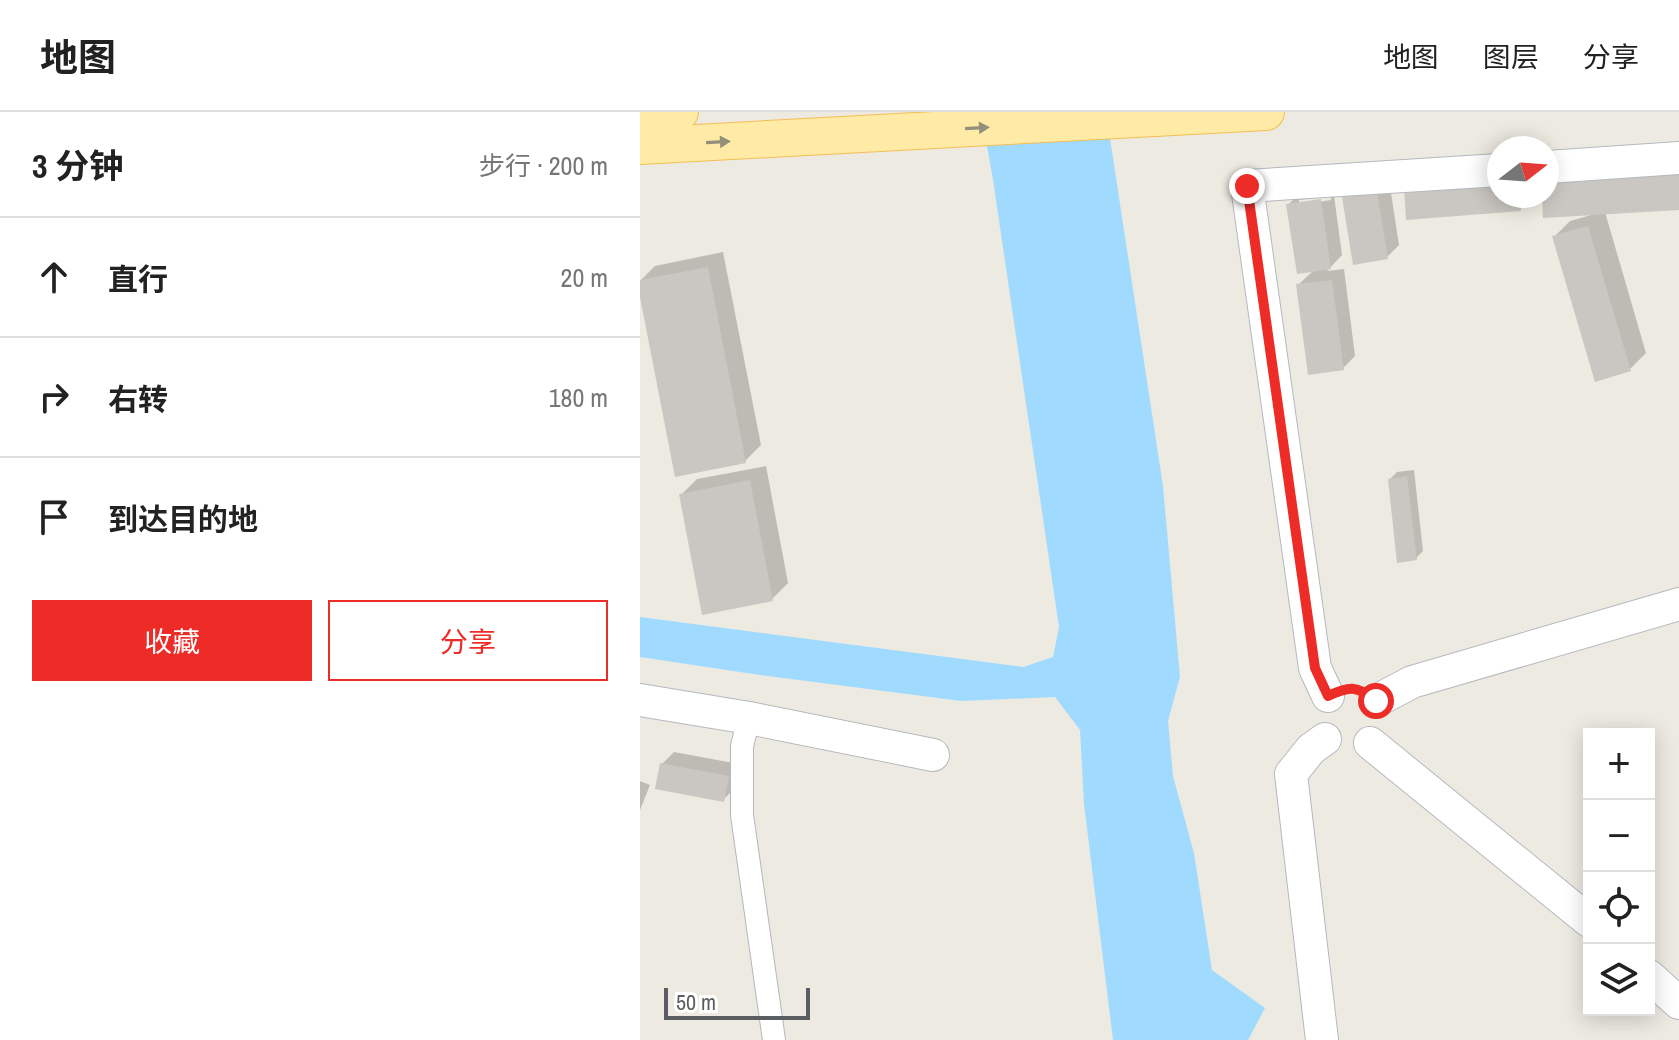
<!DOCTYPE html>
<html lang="zh">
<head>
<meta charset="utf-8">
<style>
  body { margin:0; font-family:"Archivo Narrow","Noto Sans SC",sans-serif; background:#f2f2f2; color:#222 }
  .controls { position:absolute; right:24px; bottom:24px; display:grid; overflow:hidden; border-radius:0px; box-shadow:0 4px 20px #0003 }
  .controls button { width:72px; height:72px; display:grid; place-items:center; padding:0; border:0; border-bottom:2px solid #e0e0e0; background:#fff; color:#222; font:40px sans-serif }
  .compass { position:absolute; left:847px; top:24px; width:72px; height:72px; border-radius:50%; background:#fff; box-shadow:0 4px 20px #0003; rotate:73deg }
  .scale { position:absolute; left:24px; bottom:20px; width:146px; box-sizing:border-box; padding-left:8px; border:4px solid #5a5e63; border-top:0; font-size:22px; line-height:28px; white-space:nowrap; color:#5a5e63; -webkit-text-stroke:6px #fff; paint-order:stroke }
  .stop { position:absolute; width:24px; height:24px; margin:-18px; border:6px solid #ed2c28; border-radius:50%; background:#fff }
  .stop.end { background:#ed2c28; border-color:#fff; box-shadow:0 2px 8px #0008 }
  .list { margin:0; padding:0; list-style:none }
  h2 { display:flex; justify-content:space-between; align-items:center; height:104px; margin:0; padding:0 32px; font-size:34px }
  h2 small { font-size:26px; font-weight:400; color:#767676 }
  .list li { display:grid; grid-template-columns:52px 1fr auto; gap:24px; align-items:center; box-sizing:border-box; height:120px; padding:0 32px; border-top:2px solid #e0e0e0 }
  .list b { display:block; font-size:30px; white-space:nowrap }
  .list em { font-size:26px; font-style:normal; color:#767676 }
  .actions { display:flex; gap:16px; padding:24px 32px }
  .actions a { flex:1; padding:18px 0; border:2px solid #ed2c28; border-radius:0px; text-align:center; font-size:28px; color:#ed2c28 }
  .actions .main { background:#ed2c28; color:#fff }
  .icon { flex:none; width:44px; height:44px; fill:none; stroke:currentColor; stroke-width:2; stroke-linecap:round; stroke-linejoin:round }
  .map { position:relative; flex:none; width:1039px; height:928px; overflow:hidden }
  header { display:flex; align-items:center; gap:48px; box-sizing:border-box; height:112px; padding:0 40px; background:#fff; border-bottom:2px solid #e0e0e0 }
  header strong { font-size:38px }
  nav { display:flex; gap:44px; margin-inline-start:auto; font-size:28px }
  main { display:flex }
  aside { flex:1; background:#fff }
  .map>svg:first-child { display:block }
  .water { fill:#a0dbff }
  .shadow { fill:#0003; fill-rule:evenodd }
  .building { fill:#cac6c1 }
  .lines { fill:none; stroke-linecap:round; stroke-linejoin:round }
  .street-casing { stroke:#b4b8bc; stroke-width:24 }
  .secondary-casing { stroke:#b5b9bf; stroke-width:34 }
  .primary-casing { stroke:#f4be53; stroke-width:38 }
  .street { stroke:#fff; stroke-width:22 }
  .secondary { stroke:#fff; stroke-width:32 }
  .primary { stroke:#ffeba5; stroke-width:36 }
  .oneway { fill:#948f7a }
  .route { stroke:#ed2c28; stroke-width:10 }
</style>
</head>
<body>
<header>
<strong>地图</strong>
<nav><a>地图</a><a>图层</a><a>分享</a></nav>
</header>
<main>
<aside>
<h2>3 分钟<small>步行 · 200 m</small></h2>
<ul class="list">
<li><svg class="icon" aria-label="ahead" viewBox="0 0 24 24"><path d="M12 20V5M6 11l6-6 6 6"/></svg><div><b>直行</b></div><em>20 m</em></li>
<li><svg class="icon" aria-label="right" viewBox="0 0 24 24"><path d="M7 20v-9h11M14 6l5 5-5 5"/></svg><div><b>右转</b></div><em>180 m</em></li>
<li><svg class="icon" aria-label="arrive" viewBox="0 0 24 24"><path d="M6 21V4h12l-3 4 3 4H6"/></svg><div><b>到达目的地</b></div></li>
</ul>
<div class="actions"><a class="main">收藏</a><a>分享</a></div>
</aside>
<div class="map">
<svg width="1039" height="928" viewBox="0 0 1039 928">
  <rect width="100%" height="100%" fill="#edeae1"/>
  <polygon class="water" points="341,0 466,0 523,374 540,565 528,609 533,664 554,741 572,858 625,896 608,928 473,928 444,692 440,618 415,585 321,589 120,563 0,545 0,505 383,555 413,545 419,515 353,68"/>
  <g class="shadow">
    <polygon points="749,68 759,133 747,145 705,85 717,73"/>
    <path d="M693,76L702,143L687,159L704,157L715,244L703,256L658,173L674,158L648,93L660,81ZM691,84V88L659,93V88Z"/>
    <polygon points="859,84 892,84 893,85 880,97"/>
    <polygon points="904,84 1039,96 965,100 1006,241 990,257 914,125 930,109 951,103"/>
    <polygon points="83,140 121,333 105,349 0,175 0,169 15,154"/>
    <polygon points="126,354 148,471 132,487 41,383 57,367"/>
    <polygon points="774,358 783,439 776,446 750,367 757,360"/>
    <polygon points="34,640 99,652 95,676 83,688 22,652"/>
    <polygon points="0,669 10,673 0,698"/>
  </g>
  <g class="building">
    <polygon points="1039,59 1039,98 903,106 902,84 907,84 907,66"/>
    <polygon points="859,68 859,84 880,84 881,99 766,108 764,75"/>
    <polygon points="737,79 748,147 713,153 702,85"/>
    <polygon points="681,87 691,157 657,162 646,92"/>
    <polygon points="948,114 991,259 955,270 912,124"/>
    <polygon points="68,155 106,351 35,365 0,185 0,168"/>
    <polygon points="692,168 704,258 668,263 656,172"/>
    <polygon points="767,364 777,448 757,451 748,367"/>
    <polygon points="110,368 133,489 62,503 39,382"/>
    <polygon points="20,651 89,664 84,690 15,677"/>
  </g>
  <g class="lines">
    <g class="street-casing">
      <polyline id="street" points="109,606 102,634 102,703 134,928"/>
    </g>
    <g class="secondary-casing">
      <g id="secondary">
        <polyline points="907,55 1039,46"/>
        <polyline points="688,584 675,556 607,74 859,58"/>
        <polyline points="0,588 109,606 293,643"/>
        <polyline points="736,589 772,570 1039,492"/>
        <polyline points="730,631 949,809"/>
        <polyline points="1009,864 1039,891"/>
        <polyline points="682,928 651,662 671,637 685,627"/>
      </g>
    </g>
    <g class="primary-casing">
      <g id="primary">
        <polyline points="0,2 40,0"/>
        <polyline points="0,34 626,0"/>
      </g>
    </g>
    <use href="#street" class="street"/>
    <use href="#secondary" class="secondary"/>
    <use href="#primary" class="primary"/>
  </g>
  <defs><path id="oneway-solid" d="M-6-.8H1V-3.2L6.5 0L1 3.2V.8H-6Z" transform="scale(2)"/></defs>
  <g class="oneway">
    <use href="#oneway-solid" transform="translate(337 16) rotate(-3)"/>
    <use href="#oneway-solid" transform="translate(78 30) rotate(-3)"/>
  </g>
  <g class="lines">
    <path class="route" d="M607,74L675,556L688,584C709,574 717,573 736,589"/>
  </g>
</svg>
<div class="controls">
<button>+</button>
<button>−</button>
<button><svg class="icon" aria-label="locate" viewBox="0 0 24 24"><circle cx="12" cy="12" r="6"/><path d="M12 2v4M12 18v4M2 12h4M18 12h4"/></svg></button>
<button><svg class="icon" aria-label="layers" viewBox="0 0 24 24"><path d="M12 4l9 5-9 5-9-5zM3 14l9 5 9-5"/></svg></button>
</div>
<svg class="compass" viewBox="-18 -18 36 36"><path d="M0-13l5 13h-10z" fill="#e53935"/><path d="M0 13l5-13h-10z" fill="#767676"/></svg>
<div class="scale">50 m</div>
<div class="stop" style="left:736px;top:589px"></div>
<div class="stop end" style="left:607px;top:74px"></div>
</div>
</main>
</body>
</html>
